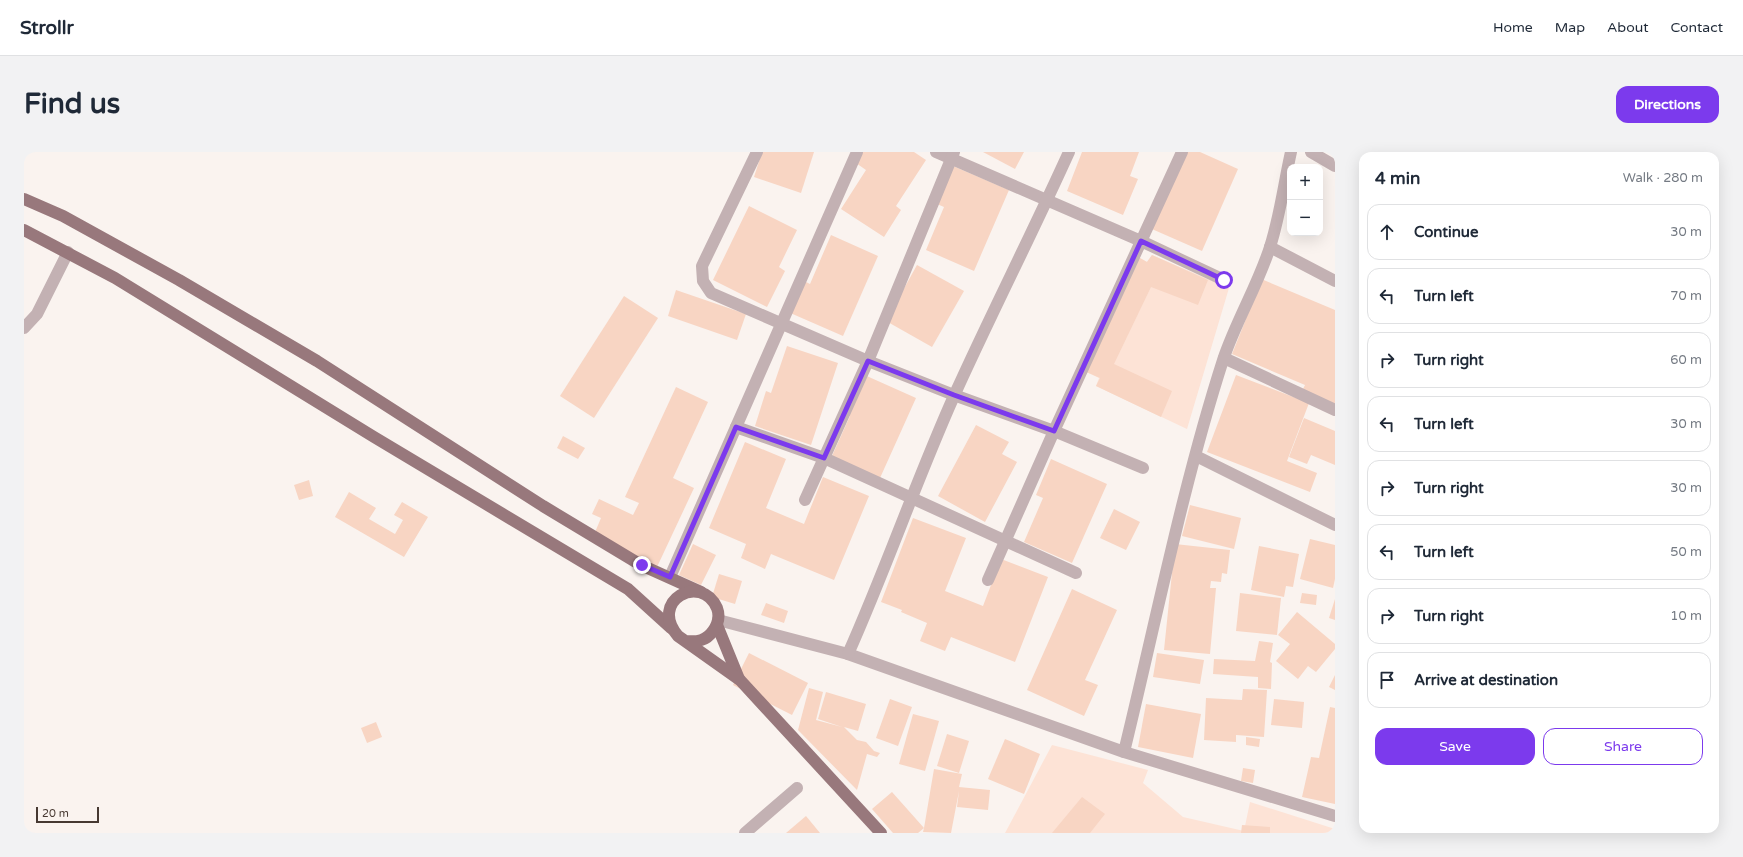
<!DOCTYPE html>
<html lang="en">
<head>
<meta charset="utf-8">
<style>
  body { margin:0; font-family:"Varela Round",sans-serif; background:#f2f2f3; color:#1f2937 }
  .controls { position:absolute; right:12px; top:12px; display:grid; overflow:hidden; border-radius:8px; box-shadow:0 4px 16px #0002 }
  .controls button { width:36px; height:36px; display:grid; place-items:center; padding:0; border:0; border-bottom:1px solid #e0e1e3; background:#fff; color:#1f2937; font:20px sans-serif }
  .scale { position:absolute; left:12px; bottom:10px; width:63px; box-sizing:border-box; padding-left:4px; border:2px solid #473932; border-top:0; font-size:11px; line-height:14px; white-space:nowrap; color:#473932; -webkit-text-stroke:3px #faf3ef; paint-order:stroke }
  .stop { position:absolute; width:12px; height:12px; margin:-9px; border:3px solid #7c3aed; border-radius:50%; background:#fff }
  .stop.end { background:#7c3aed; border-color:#fff; box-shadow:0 1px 4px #0008 }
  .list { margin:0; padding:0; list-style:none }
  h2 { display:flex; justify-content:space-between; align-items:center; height:52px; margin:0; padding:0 16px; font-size:17px }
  h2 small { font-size:13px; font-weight:400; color:#747a83 }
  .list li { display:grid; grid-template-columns:26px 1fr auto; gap:12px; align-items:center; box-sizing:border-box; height:56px; margin:0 8px 8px; padding:0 8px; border:1px solid #e0e1e3; border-radius:12px }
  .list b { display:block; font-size:15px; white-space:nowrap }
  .list em { font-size:13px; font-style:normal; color:#747a83 }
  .actions { display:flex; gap:8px; padding:12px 16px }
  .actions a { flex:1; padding:9px 0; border:1px solid #7c3aed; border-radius:12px; text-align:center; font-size:14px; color:#7c3aed }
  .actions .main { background:#7c3aed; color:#fff }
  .icon { flex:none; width:22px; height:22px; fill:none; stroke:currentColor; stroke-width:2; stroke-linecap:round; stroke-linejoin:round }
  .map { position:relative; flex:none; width:1311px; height:681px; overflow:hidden; border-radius:12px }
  header { display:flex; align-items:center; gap:24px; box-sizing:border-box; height:56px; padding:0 20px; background:#fff; border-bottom:1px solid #e0e1e3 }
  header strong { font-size:19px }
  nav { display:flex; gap:22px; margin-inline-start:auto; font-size:14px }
  .intro { display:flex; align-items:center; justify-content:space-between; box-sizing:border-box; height:96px; padding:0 24px }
  h1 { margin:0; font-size:28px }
  .button { padding:10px 18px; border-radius:12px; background:#7c3aed; color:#fff; font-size:14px; font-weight:700 }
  main { display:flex; gap:24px; padding:0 24px }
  aside { flex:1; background:#fff; border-radius:12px; box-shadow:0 4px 16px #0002 }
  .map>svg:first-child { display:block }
  .built { fill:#fde3d6 }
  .building { fill:#f8d5c3 }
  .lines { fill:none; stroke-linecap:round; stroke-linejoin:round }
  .minor { stroke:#c3b1b3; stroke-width:12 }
  .major { stroke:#98787c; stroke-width:12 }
  .route { stroke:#7c3aed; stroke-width:5 }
</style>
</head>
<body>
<header>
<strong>Strollr</strong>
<nav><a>Home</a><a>Map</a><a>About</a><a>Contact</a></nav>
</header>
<div class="intro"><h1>Find us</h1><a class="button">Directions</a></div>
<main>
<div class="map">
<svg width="1311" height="681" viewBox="0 0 1311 681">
  <rect width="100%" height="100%" fill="#faf3ef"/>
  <g class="built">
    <polygon points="1107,101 1123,110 1128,103 1205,136 1163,277 1072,234 1075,226 1058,218"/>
    <polygon points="1028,593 1124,618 1119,631 1159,665 1220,679 1226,650 1311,677 1311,681 981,681"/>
  </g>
  <g class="building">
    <polygon points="738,0 790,0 777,41 730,25"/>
    <polygon points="836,0 890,0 902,8 872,54 877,58 860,85 817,57 842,18 829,9"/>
    <polygon points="959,0 1000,0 991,17"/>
    <polygon points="1058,0 1115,0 1106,24 1114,27 1099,63 1043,39"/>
    <polygon points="1163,0 1176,0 1214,17 1178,99 1121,74"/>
    <polygon points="929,14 985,38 950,119 902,98 920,55 913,52"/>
    <polygon points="725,54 773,78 755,115 761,119 743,155 689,128"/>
    <polygon points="807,83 854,104 819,184 764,160 778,128 786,132"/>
    <polygon points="1107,101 1123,110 1128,103 1184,128 1174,153 1127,135 1090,212 1148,239 1137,265 1072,234 1076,226 1058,218"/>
    <polygon points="893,113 940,139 908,195 862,169"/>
    <polygon points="1235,126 1311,158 1311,252 1278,239 1281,233 1208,202 1222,167 1218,166"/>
    <polygon points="652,138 722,162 713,188 644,164"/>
    <polygon points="600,144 634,166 570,266 536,244"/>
    <polygon points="763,194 814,211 787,293 731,274 742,239 747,241"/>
    <polygon points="836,221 892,246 856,326 808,304 826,264 818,261"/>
    <polygon points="1212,223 1285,251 1263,309 1293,321 1286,340 1183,300"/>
    <polygon points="652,235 684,250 649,326 670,336 633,415 569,385 577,366 568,362 575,347 609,363 615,351 601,345"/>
    <polygon points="1280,266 1311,279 1311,313 1287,303 1283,312 1265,305"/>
    <polygon points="952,273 985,290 978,302 993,310 961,370 914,344"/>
    <polygon points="539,284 561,296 554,307 533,296"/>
    <polygon points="721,290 762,307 742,356 780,372 799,325 845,344 810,428 747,402 741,417 717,406 722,392 685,376"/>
    <polygon points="1027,307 1083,332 1048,411 1000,390 1019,346 1012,343"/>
    <polygon points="285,328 289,344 275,348 270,333"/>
    <polygon points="325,340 352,356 345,367 371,382 379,368 370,363 378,350 404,365 380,405 311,365"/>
    <polygon points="1166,353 1217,366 1210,397 1158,384"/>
    <polygon points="1090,357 1116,370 1102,398 1076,386"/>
    <polygon points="889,366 942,386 921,439 959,454 977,407 1024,425 991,510 927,485 921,499 896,489 903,471 877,460 878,458 857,450"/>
    <polygon points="1286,387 1311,393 1311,427 1309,436 1276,427"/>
    <polygon points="669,392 692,403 677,433 655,423"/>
    <polygon points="1151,392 1206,398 1203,422 1198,421 1197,430 1187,429 1186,436 1192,436 1186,502 1140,498"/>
    <polygon points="1235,394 1275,402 1269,435 1262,434 1260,445 1227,438"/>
    <polygon points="695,422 718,429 711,452 688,445"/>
    <polygon points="1048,437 1093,458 1061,528 1074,533 1060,564 1003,538"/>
    <polygon points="1216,441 1257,446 1253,483 1212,479"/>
    <polygon points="1278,441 1293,443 1292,453 1276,451"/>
    <polygon points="1311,447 1311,468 1305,466"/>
    <polygon points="742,451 764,459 760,471 737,463"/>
    <polygon points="1273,460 1311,492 1311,497 1292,520 1284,514 1274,527 1252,509 1266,492 1254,483"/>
    <polygon points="1235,489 1249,491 1246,510 1248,511 1247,537 1234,536 1234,525 1189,522 1190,507 1231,509"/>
    <polygon points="725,501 784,531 768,563 709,533"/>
    <polygon points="1133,501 1180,508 1176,532 1129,525"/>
    <polygon points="1311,523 1311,538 1305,535"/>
    <polygon points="785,536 799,540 792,568 818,575 794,567 802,540 842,552 834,579 820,575 833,588 842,590 850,599 856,601 853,605 843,602 833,638 774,578"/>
    <polygon points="1219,537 1243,538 1240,585 1212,583 1212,590 1180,588 1182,546 1218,548"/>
    <polygon points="866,547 888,555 874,594 852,586"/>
    <polygon points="1250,547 1280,550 1278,576 1247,573"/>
    <polygon points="1122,552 1177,562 1169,606 1114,595"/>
    <polygon points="1306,555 1311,556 1311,652 1278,645 1287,605 1295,606"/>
    <polygon points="889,562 915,569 901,619 875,612"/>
    <polygon points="352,570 358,585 343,591 337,576"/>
    <polygon points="923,582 945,589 935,621 913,614"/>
    <polygon points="1222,585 1236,587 1235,595 1222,593"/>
    <polygon points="981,587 1016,602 1000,642 964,627"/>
    <polygon points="1219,616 1231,618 1229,631 1217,629"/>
    <polygon points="910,617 938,622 935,635 966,638 964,658 933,655 935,639 927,681 899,680 900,676 894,681 869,681 848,657 868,640 900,676"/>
    <polygon points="1058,645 1081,662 1066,681 1028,681"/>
    <polygon points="782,664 796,681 762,681"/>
    <polygon points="1218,673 1246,675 1246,681 1217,681"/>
  </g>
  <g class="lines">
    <g class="minor">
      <polyline points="733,0 678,114 679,129 687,141 844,209 930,243 1030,279 1119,316"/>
      <polyline points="912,0 1117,89 1200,128"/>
      <polyline points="1287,0 1311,14"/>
      <polyline points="1246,95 1311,129"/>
      <polyline points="0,176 13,162 44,100"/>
      <polyline points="1200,206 1311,258"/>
      <polyline points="712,275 800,306 1052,421"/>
      <polyline points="1172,304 1311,373"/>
      <polyline points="781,348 844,209 930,0"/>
      <polyline points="646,425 833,0"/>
      <polyline points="964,428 1030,279 1158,0"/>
      <polyline points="694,468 824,502 1100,600 1311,664"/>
      <path d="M824,502C862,417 892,329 930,244C967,162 1008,82 1045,0"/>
      <path d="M1100,600C1132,469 1158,336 1199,208C1212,169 1234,133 1246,95C1256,64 1260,31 1267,0"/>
      <polyline points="721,681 773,636"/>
    </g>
    <g class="major">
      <polyline points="0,47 39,64 155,128 293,209 519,354 617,413 677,440"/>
      <polyline points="0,78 91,126 350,285 604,437 647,476"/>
      <polyline points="693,473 715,527"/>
      <path d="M662,489C673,490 682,489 689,479C694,472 696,464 693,456C677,420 624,449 654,484L716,528L857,681"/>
    </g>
  </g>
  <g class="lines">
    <polyline class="route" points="618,413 646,425 712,275 800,306 844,209 930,243 1030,279 1117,89 1200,128"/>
  </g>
</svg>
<div class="controls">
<button>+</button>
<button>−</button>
</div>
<div class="scale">20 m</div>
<div class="stop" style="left:1200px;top:128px"></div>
<div class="stop end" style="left:618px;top:413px"></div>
</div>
<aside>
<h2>4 min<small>Walk · 280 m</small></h2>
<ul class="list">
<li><svg class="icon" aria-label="ahead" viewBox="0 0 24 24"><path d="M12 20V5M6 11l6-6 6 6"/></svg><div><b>Continue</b></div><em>30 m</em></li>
<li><svg class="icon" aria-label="left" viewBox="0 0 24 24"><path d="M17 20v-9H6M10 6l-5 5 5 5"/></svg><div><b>Turn left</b></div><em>70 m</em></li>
<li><svg class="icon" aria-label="right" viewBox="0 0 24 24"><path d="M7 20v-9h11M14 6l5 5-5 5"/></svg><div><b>Turn right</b></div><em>60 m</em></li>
<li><svg class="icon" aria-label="left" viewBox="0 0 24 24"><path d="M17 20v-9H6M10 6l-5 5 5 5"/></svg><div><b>Turn left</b></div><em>30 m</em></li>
<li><svg class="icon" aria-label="right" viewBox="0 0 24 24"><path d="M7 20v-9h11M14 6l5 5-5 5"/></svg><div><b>Turn right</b></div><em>30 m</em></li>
<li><svg class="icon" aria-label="left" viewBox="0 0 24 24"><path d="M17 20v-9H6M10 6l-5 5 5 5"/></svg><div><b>Turn left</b></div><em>50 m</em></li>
<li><svg class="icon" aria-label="right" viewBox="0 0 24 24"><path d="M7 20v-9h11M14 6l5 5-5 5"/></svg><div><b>Turn right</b></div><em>10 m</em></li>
<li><svg class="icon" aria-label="arrive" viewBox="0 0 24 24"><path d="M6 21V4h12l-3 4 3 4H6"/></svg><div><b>Arrive at destination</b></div></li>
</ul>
<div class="actions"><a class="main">Save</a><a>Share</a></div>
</aside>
</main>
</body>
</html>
